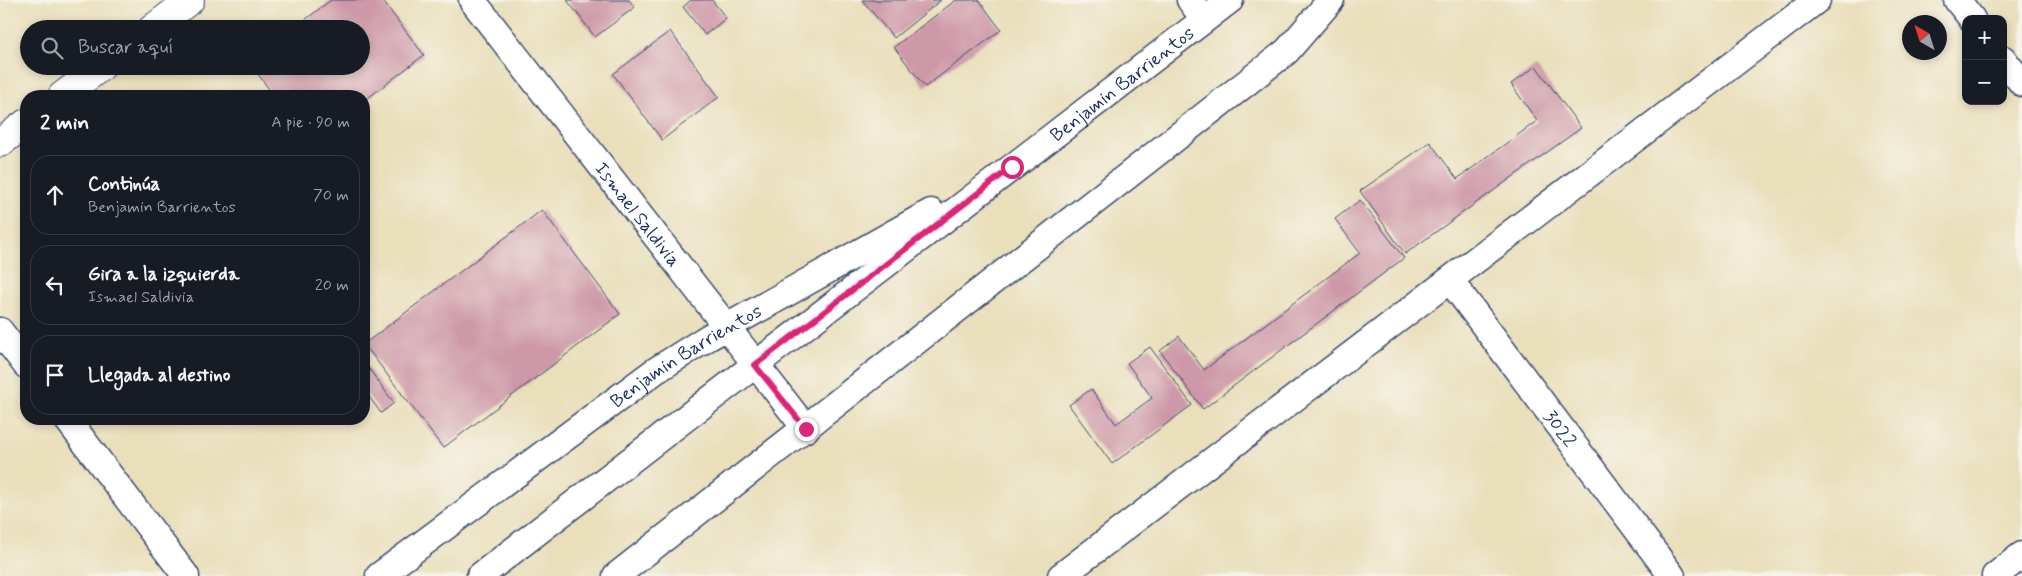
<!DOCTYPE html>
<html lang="es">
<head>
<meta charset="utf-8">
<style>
  body { margin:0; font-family:Mynerve,sans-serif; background:#20242c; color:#f1f3f6 }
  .controls { position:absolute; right:15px; top:15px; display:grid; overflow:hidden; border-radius:10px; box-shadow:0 2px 8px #0003 }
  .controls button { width:45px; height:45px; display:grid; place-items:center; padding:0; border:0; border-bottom:1px solid #363941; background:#171b24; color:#f1f3f6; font:25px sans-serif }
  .compass { position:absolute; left:1902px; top:15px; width:45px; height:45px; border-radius:50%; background:#171b24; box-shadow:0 2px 8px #0003; rotate:321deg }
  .stop { position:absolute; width:15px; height:15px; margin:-11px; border:4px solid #db2777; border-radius:50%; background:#fff }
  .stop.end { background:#db2777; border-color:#fff; box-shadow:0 1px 5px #0008 }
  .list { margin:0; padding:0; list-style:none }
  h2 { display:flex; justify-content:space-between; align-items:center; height:65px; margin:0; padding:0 20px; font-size:21px }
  h2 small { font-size:16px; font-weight:400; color:#9ea1a6 }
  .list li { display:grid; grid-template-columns:32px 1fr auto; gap:15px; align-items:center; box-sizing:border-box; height:80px; margin:0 10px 10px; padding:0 10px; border:1px solid #363941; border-radius:20px }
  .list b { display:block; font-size:19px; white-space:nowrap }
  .list p { margin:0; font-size:16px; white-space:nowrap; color:#9ea1a6 }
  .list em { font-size:16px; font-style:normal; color:#9ea1a6 }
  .icon { flex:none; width:28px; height:28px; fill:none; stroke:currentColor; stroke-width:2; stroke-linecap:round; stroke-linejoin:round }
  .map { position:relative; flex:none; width:2022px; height:576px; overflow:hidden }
  .search { position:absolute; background:#171b24; box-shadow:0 2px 8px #0003; left:20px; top:20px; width:350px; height:55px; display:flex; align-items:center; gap:12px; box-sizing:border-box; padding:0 18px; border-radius:28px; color:#9ea1a6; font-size:19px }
  .panel { position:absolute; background:#171b24; box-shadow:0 2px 8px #0003; left:20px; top:90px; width:350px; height:335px; border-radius:20px }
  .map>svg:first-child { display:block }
  .building { fill:#cd99a8 }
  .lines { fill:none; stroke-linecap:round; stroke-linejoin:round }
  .minor-casing { stroke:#3a496c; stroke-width:29 }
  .tertiary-casing { stroke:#3a496c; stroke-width:30 }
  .minor { stroke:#fff; stroke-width:26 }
  .tertiary { stroke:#fff; stroke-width:28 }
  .route { stroke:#db2777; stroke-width:6 }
  .labels { text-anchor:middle; stroke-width:4; stroke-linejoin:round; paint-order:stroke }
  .street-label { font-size:19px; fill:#1b2f5e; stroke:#f7f3e8 }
</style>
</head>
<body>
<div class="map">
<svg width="2022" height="576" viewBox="0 0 2022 576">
  <rect width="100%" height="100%" fill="#f7f3e8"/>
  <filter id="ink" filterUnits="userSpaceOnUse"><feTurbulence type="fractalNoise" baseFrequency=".02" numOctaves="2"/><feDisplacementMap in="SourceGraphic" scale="10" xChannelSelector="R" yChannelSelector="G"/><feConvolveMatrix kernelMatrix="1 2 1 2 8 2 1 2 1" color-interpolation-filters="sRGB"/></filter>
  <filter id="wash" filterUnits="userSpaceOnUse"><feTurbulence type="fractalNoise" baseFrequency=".0096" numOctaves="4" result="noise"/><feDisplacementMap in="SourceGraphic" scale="20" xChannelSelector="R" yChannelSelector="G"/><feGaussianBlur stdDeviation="1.12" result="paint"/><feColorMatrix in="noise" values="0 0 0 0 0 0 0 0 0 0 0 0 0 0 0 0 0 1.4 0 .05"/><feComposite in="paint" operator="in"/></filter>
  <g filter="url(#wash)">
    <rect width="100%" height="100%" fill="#e9dfbb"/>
    <g id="blocks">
      <g class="building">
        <polygon points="331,0 382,0 424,55 364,101 364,96 274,96 252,66 361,66 361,29 293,29"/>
        <polygon points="567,0 629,0 635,7 595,37"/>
        <polygon points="691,0 712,0 726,18 705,35 683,7"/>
        <polygon points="862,0 941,0 894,38"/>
        <polygon points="956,0 979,0 1001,30 925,87 894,47"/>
        <polygon points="670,31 719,97 662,140 613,74"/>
        <polygon points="1536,66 1581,128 1405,254 1360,191 1430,142 1457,179 1537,121 1511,84"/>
        <polygon points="1360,200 1404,258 1203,409 1160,351 1179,336 1204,370 1360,253 1335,219"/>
        <polygon points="542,210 620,314 443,448 364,344"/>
        <polygon points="1150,347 1192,405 1112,464 1069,405 1091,389 1116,424 1152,398 1127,363"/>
        <polygon points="364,362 394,403 381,413 364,390"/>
      </g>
    </g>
  </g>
  <g filter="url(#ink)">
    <use href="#blocks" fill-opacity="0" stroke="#3a496c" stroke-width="1"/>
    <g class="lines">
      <g class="minor-casing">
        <g id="minor">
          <path id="s1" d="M472,0L806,429"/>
          <polyline points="1190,0 1204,19"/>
          <polyline points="1957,0 1972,19"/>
          <polyline points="2003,59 2022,83"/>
          <path id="s2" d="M1450,280L1672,576"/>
          <polyline points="0,331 26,365"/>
          <polyline points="67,419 186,576"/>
          <path id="s3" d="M379,576L655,371L709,337L931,212"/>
          <path id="s4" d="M480,576L1230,0"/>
          <polyline points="616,576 1287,51 1331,0"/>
          <polyline points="1061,576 1817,0"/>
          <polyline points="1995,576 2022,555"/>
        </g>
      </g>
      <g class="tertiary-casing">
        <g id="tertiary">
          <polyline points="152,29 190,0"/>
          <polyline points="62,96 102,66"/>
          <polyline points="0,143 26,123"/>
        </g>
      </g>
      <use href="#minor" class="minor"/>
      <use href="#tertiary" class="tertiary"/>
    </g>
  </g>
  <g class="lines" filter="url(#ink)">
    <polyline class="route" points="806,429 755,365 1012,167"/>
  </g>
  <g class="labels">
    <g class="street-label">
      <text dy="7" stroke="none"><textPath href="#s4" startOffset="809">Benjamin Barrientos</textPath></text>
      <text dy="7" stroke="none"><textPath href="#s1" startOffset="271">Ismael Saldivia</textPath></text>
      <text dy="7" stroke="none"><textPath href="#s3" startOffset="378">Benjamin Barrientos</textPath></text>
      <text dy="7" stroke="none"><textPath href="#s2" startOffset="185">3022</textPath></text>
    </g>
  </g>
</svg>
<div class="controls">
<button>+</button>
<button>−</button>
</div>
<svg class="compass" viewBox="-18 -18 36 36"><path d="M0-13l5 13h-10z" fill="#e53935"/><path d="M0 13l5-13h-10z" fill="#9ea1a6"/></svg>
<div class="stop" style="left:1012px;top:167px"></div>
<div class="stop end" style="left:806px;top:429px"></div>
<div class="search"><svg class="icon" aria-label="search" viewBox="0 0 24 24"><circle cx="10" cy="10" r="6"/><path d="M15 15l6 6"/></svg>Buscar aquí</div>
<section class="panel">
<h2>2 min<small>A pie · 90 m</small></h2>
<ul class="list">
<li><svg class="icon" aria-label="ahead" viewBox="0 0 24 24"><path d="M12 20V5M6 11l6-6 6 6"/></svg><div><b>Continúa</b><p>Benjamin Barrientos</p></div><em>70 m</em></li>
<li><svg class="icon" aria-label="left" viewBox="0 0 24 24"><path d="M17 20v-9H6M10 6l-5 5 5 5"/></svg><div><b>Gira a la izquierda</b><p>Ismael Saldivia</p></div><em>20 m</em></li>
<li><svg class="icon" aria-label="arrive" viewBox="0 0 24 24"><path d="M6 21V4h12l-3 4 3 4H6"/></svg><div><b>Llegada al destino</b></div></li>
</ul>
</section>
</div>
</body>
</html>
